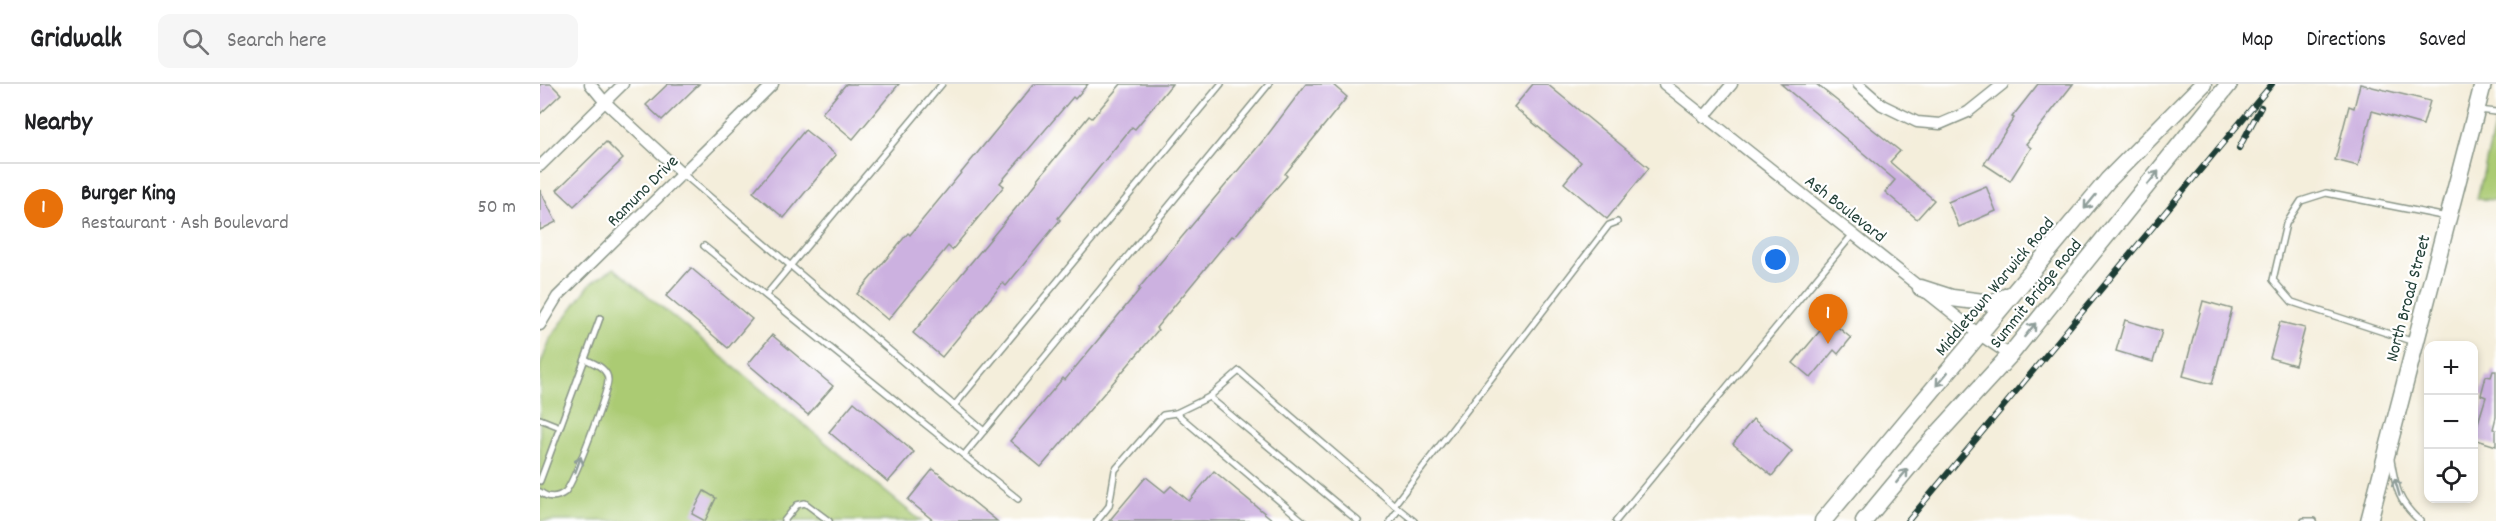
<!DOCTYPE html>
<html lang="en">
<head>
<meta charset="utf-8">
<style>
  body { margin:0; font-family:Dekko,sans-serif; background:#f6f6f6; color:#202124 }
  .controls { position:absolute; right:18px; bottom:18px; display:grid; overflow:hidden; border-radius:12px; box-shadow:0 3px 9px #0003 }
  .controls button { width:54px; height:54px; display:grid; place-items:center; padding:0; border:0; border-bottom:2px solid #e0e0e0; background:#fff; color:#202124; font:30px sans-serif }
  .you { position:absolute; left:1236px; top:176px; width:21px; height:21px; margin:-15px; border:4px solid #fff; border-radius:50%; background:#1a73e8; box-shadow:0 0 0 9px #1a73e833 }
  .badge { display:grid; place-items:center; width:39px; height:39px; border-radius:50%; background:#b5179e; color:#fff; font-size:20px; font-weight:700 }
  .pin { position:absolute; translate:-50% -50px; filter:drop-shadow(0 2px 3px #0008) }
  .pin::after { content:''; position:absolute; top:32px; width:21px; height:18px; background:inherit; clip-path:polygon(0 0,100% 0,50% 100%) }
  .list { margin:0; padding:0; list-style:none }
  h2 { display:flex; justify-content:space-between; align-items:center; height:78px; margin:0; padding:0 24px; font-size:26px }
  h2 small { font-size:20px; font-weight:400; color:#757577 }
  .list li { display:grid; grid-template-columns:39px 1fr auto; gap:18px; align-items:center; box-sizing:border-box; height:90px; padding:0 24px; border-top:2px solid #e0e0e0 }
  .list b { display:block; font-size:22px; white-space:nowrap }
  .list p { margin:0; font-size:20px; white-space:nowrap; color:#757577 }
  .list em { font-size:20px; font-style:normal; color:#757577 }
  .icon { flex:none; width:33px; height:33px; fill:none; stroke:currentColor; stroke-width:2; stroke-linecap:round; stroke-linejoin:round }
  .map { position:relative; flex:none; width:1956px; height:437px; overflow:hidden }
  header { display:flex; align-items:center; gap:36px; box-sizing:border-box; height:84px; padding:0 30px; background:#fff; border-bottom:2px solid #e0e0e0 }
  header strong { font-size:28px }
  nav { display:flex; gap:33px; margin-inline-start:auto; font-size:21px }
  .search { width:420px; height:54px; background:#f6f6f6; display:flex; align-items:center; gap:15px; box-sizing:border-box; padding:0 21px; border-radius:12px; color:#757577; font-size:22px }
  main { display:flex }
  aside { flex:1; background:#fff }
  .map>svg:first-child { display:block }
  .green { fill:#abcb73; stroke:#658454; stroke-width:1.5 }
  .building { fill:#ccb1e0 }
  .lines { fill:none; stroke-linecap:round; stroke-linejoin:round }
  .lane-casing { stroke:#8a9688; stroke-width:8 }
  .street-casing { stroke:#8a9688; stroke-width:13 }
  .primary-casing { stroke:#8a9688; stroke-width:19 }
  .lane { stroke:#fff; stroke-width:5 }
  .street { stroke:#fff; stroke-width:10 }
  .primary { stroke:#fff; stroke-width:16 }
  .rail-casing { stroke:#1f3d34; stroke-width:6 }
  .rail { stroke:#fff; stroke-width:4; stroke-dasharray:11; stroke-linecap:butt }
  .oneway { stroke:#8f9e9a }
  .labels { text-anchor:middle; stroke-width:4.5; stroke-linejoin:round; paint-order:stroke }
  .street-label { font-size:18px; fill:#1f3d34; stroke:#fff }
</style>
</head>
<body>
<header>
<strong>Gridwalk</strong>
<div class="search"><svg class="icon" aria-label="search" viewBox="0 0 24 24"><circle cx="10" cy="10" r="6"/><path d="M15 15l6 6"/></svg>Search here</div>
<nav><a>Map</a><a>Directions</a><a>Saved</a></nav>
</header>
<main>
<aside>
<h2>Nearby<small></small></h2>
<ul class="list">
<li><span class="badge" style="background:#e8710a">1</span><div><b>Burger King</b><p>Restaurant · Ash Boulevard</p></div><em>50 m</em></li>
</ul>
</aside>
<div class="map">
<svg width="1956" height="437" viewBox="0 0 1956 437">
  <rect width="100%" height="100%" fill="#fff"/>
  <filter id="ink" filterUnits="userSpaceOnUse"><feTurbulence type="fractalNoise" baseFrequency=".0167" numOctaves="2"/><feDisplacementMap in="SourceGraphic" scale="12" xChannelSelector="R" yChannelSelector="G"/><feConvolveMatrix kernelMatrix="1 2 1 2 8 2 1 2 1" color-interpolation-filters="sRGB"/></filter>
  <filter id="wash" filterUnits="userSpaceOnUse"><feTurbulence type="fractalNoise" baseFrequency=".008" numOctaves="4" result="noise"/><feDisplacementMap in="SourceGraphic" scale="24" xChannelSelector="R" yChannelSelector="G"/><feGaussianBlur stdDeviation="1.35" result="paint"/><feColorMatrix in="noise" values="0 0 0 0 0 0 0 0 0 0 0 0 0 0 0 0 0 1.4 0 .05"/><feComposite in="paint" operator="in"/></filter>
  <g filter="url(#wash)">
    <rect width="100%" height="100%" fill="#f4eedb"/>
    <g class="green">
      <polygon points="1956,36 1956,116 1937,115"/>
      <polygon points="74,184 381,437 0,437 0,282 11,253 51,199"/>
    </g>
    <g id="blocks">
      <g class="building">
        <polygon points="0,0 11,0 21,10 0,30"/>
        <polygon points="128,0 159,0 122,36 106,21"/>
        <polygon points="306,0 359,0 313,55 282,29"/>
        <polygon points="494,0 548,0 535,15 533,13 460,99 464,102 412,166 408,162 348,236 317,210 368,149 370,151"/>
        <polygon points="581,0 632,0 595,45 592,43 518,134 520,136 466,202 463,199 402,273 373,249 499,96 498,95 549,32 552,34"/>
        <polygon points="766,0 792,0 807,13 745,90 747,92 694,153 692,152 616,244 618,246 501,383 470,357 523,294 525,296 600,205 599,204 726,53"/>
        <polygon points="993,0 1007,0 1109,84 1067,135 1024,99 1041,78 974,23"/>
        <polygon points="1241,0 1276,0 1360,67 1350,78 1394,116 1377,135 1345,108 1355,96"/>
        <polygon points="1498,0 1533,0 1486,60 1491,64 1470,97 1444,80 1474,34 1472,33"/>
        <polygon points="1820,0 1890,17 1883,41 1832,27 1818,82 1795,76 1809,22 1814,24"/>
        <polygon points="265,46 296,71 244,134 213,108"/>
        <polygon points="66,58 83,75 34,122 17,106"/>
        <polygon points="1446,102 1456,127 1419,143 1408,118"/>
        <polygon points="0,106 16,138 0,146"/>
        <polygon points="151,184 212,235 188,264 126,212"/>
        <polygon points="1663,217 1692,225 1672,300 1643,292"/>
        <polygon points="1289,236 1311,254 1298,270 1294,266 1271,294 1253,279"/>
        <polygon points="1585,236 1622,247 1613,278 1576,267"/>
        <polygon points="1740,238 1765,244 1755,281 1730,274"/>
        <polygon points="232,251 293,302 268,331 208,280"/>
        <polygon points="1953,287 1956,287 1956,333 1953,345 1956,346 1956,362 1934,355 1934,341 1937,342 1946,313 1941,311 1946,292 1951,293"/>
        <polygon points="314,318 374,368 348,398 289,348"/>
        <polygon points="1213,335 1252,367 1232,392 1193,360"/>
        <polygon points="393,385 457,437 394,437 368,416"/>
        <polygon points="674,387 734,437 569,437 606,393 625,408 631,402 649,417"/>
        <polygon points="164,407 176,414 165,437 152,430"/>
      </g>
    </g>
  </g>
  <g filter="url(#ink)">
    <use href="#blocks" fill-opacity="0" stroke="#8a9688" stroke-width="1.5"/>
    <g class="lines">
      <g class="lane-casing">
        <g id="lane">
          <polyline points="1938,26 1956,28"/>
          <polyline points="142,89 444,347 424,371"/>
          <polyline points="164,162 478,415"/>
          <polyline points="226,211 402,0"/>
          <polyline points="1874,258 1752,218 1733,196 1746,140 1761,117 1786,109 1907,133"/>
          <polyline points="669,313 818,437"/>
          <polyline points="414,322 681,0"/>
          <polyline points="636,329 669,313 699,287 859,425"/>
          <polyline points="0,335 20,343 60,234"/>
          <polyline points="444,347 729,0"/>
          <path d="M1851,376C1856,404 1858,418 1880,437"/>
          <polyline points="0,397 20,343"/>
          <path d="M0,408C8,414 16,415 25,408C33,401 68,308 68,296C68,284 53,279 45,275"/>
          <polyline points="854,421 1069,141 1077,138"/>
          <polyline points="244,437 257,421 265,419 289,437"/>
          <polyline points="557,437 569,422 575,386 623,331 636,329 763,437"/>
          <polyline points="850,437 859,425 874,437"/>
          <polyline points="1076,437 1313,150"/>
          <polyline points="1764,437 1774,437"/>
        </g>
      </g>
      <g class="street-casing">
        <g id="street">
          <polyline points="50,0 64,17 142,89"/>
          <polyline points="1124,0 1440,251 1470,271"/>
          <polyline points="1318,0 1342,21 1377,38 1400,40 1428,28 1463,0"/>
          <polyline points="1164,33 1192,0"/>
          <polyline points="0,82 83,0"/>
          <polyline points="0,241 17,213 233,0"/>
        </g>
      </g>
      <g class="primary-casing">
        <g id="primary">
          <polyline points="1381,204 1412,214 1451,219 1470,211"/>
          <polyline points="1283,437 1568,96 1663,0"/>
          <polyline points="1324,437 1383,366 1470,271 1689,0"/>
          <polyline points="1829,437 1943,0"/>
        </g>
      </g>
      <use href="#lane" class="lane"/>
      <use href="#street" class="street"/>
      <use href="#primary" class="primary"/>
      <g class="rail-casing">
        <g id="rail">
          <polyline points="1699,64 1721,23"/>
          <polyline points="1368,437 1732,0"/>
        </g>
      </g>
      <use href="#rail" class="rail"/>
    </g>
    <defs><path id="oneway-shaft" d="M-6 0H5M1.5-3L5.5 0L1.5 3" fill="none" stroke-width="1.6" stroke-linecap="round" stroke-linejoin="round" transform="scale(1.5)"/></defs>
    <g class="oneway">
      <use href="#oneway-shaft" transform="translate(1613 94) rotate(-51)"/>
      <use href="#oneway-shaft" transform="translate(1550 118) rotate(129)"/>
      <use href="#oneway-shaft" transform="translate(1490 246) rotate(-51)"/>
      <use href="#oneway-shaft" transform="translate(1402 295) rotate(130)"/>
      <use href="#oneway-shaft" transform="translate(38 381) rotate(-70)"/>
      <use href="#oneway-shaft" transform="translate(1362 392) rotate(-50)"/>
      <use href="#oneway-shaft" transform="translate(1857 403) rotate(-106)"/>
    </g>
  </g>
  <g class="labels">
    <g class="street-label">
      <text transform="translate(102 106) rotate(-45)" y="6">Ramuno Drive</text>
      <text transform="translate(1306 124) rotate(38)" y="6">Ash Boulevard</text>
      <text transform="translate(1454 202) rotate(-50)" y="6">Middletown Warwick Road</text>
      <text transform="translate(1495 209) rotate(-51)" y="6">Summit Bridge Road</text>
      <text transform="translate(1867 214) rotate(-75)" y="6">North Broad Street</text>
    </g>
  </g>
</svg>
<div class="controls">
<button>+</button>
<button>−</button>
<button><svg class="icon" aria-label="locate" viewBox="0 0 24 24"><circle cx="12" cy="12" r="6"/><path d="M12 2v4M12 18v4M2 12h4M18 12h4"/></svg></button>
</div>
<div class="you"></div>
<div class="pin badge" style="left:1288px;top:260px;background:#e8710a">1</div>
</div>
</main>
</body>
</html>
